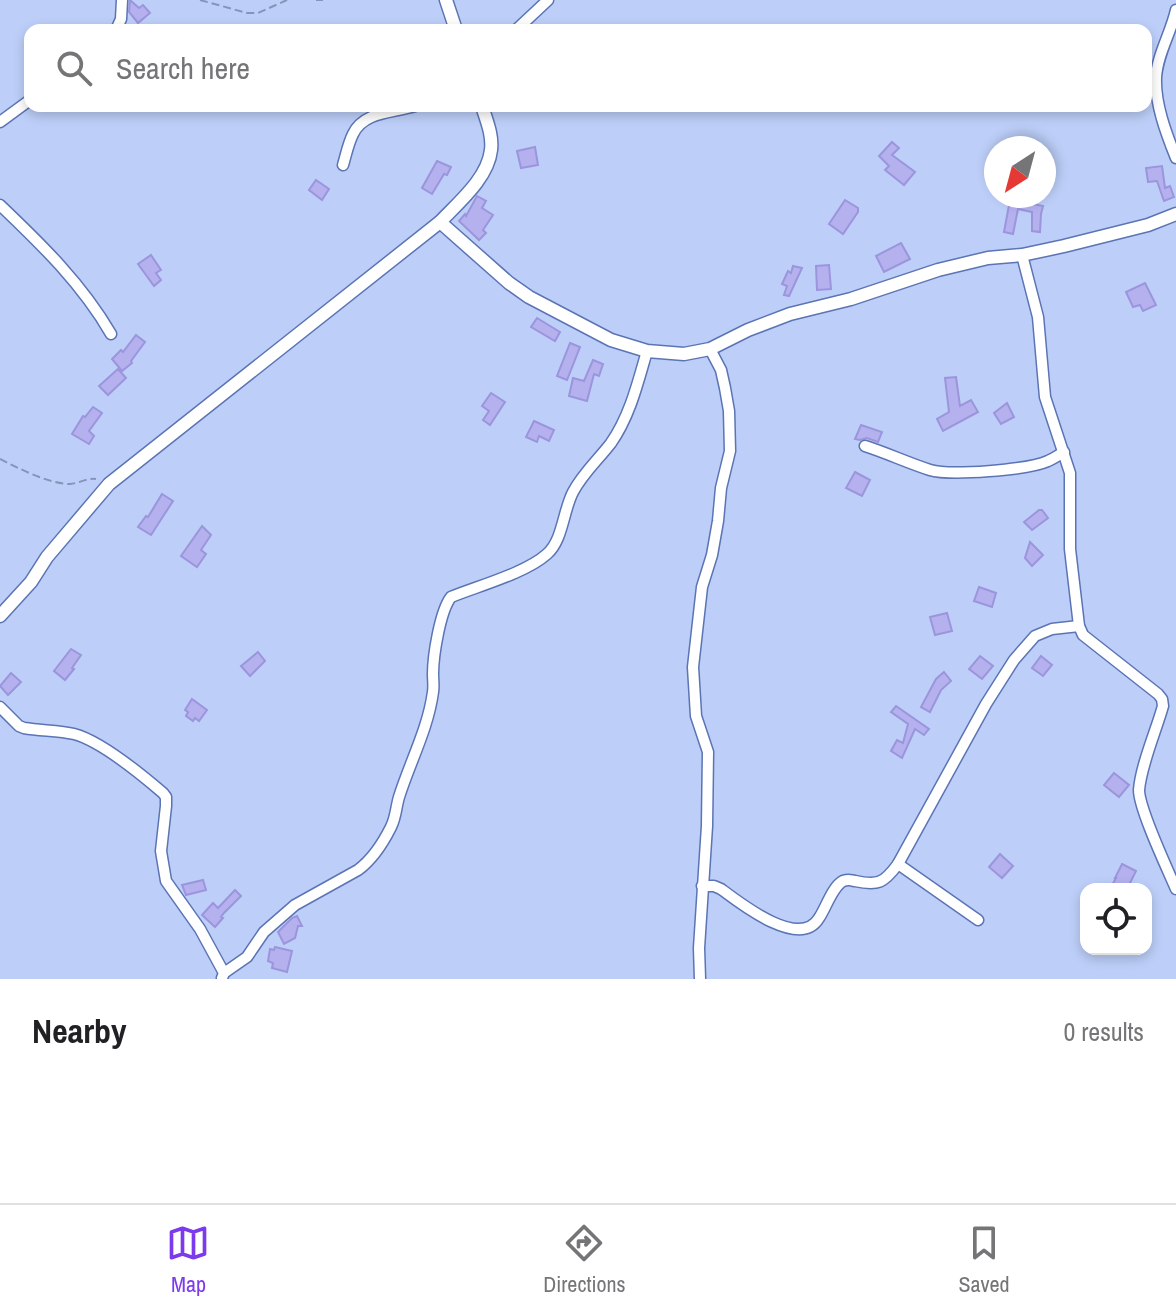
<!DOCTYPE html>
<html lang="en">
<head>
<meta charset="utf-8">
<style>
  body { margin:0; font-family:"Archivo Narrow",sans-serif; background:#f6f6f6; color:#202124 }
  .controls { position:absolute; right:24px; bottom:24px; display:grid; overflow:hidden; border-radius:16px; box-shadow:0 4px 12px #0003 }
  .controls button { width:72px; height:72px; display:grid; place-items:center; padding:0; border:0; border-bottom:2px solid #e0e0e0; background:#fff; color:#202124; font:40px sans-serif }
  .compass { position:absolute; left:984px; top:136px; width:72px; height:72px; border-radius:50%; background:#fff; box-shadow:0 4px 12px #0003; rotate:216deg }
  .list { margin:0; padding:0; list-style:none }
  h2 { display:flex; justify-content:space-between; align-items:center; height:104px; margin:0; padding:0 32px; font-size:34px }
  h2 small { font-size:26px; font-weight:400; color:#757577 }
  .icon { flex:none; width:44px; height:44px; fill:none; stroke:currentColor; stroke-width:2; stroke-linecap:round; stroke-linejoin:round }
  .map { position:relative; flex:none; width:1176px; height:979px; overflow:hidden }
  .search { position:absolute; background:#fff; box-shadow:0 4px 12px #0003; left:24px; right:24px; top:24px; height:88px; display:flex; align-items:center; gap:20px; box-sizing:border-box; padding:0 28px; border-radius:16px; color:#757577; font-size:30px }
  .sheet { height:224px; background:#fff }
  nav { display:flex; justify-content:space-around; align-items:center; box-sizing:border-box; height:112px; border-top:2px solid #e0e0e0; background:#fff; font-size:22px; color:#757577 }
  nav a { display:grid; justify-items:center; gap:4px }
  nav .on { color:#7c3aed }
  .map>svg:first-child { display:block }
  .building { fill:#b5b1ef; stroke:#9b95dc; stroke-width:2 }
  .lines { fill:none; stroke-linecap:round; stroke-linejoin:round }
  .minor-casing { stroke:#5b74b4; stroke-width:13 }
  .tertiary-casing { stroke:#5b74b4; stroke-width:15 }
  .path { stroke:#8594b9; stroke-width:2; stroke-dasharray:8 4; stroke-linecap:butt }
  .minor { stroke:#fff; stroke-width:10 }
  .tertiary { stroke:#fff; stroke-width:12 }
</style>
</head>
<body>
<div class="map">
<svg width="1176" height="979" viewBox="0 0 1176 979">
  <rect width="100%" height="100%" fill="#bdcff9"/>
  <g class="building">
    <polygon points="130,0 139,8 143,5 150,13 138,23 129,12"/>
    <polygon points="892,142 899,148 892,155 915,172 904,185 885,170 889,166 879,156"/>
    <polygon points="535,147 538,165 521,168 517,151"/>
    <polygon points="437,161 451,167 447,175 444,174 432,194 422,188"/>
    <polygon points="1162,166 1165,188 1170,186 1174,197 1164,201 1157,181 1148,182 1146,168"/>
    <polygon points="316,180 329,189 322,200 309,190"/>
    <polygon points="477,196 486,201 482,208 493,215 483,230 486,233 479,240 459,221 465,214 466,216"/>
    <polygon points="845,200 858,208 858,212 843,234 829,224"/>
    <polygon points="1014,200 1043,206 1041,214 1040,232 1032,231 1032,212 1018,209 1013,234 1004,232 1009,205 1013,206"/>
    <polygon points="901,243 910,259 884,272 876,256"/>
    <polygon points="151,255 161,270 156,273 161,280 154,286 138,264"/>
    <polygon points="829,265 831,289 817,290 816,266"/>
    <polygon points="793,266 802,268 789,296 784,295 787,286 782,284 788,271 791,273"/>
    <polygon points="1145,283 1156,305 1143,311 1140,305 1133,307 1126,292"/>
    <polygon points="537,318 560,332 555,341 531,327"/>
    <polygon points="136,335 145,342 131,361 132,363 122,371 112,359 121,350 123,352"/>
    <polygon points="570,343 580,347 567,380 557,376"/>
    <polygon points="593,360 603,364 599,376 594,374 587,401 569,396 573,378 584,381"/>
    <polygon points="118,369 126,378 108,395 99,386"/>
    <polygon points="956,377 960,406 971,400 978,412 943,431 937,419 949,412 945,378"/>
    <polygon points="491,393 505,402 490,425 483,420 489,411 482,406"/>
    <polygon points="1007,403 1014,417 1001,424 994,413"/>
    <polygon points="93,407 102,413 89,431 94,436 89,444 72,434 83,416 85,417"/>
    <polygon points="534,421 554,430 549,441 539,436 537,442 526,437"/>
    <polygon points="861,425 882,432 878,442 867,438 860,440 855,439"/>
    <polygon points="855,472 870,480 862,496 846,488"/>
    <polygon points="162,494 173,501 151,535 138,527 146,516 148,517"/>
    <polygon points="1039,510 1042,510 1048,518 1032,530 1024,522"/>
    <polygon points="202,526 211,535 201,550 206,554 197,567 181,556"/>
    <polygon points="1030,542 1043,555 1032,566 1025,558"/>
    <polygon points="979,587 996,593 992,607 974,601"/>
    <polygon points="947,613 952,631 935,635 930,617"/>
    <polygon points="71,649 81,655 72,668 74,669 65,680 54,671"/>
    <polygon points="258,652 265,661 250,676 241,666"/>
    <polygon points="980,656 993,666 982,679 969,669"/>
    <polygon points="1041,656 1052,665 1043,676 1032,668"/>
    <polygon points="944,672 951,681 941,690 930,712 921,707 936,679"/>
    <polygon points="11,673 21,682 8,695 0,686"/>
    <polygon points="192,699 207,710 199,721 195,718 193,721 186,716 188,712 185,710"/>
    <polygon points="896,706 929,729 924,735 915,729 902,758 891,751 897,740 903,743 908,724 891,712"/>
    <polygon points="1114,773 1129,785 1119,797 1104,785"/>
    <polygon points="1000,854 1013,866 1002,878 989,867"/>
    <polygon points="1122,864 1136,871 1127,889 1110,889 1116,878 1115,878"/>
    <polygon points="203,880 206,890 186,895 182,885"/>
    <polygon points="235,890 241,896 224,913 221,917 223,918 215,927 202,915 213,903 218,908"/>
    <polygon points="297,916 302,926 298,926 295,938 284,944 278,932 292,918"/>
    <polygon points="275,947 292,951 287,972 272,968 273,963 268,961 270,949 274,950"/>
  </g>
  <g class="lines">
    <g class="minor-casing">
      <g id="minor">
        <path d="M1176,10C1171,33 1157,55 1156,78C1155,104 1166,133 1176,158"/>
        <polyline points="116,30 121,19 122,0"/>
        <polyline points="516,30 548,0"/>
        <polyline points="0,122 30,100"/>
        <path d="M343,165C346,155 348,144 353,134C364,111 393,113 415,106"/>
        <path d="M0,205C42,245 82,284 111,334"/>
        <path d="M1022,255L1038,317L1045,397L1070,473V549L1079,626L1083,635L1158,694L1162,699L1163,706C1156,731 1141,765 1139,790C1139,809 1167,868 1176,889"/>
        <path d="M865,446C887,453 908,463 930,470C950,476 1028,470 1048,461C1053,459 1059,455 1064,452"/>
        <path d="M0,707L19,726L24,728C41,731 59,730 74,734C101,741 142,775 163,793L166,797V806L161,851L166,881L200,929L224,973L222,978"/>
        <polyline points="898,864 986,704 1014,660 1035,636 1052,629 1079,626"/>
        <path d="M702,886H714L721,889C741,904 800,950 819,918C826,908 832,887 843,881C849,879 849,880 855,881C878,886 884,883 898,864L978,920"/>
        <path d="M224,973L247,957L264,932L295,905L358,870C373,859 383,843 391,827C396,817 396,807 399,797C410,762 428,729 433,692C434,686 433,680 433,674C433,656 440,611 451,597C478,586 526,573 547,554C563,540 563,511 573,492C583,473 598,460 611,443C630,416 638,382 647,351"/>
        <polyline points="700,979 699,948 707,826 708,752 696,716 693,667 702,587 712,555 718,521 721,488 730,451 729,411 725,388 721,370 710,349"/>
      </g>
    </g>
    <g class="tertiary-casing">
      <g id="tertiary">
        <polyline points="446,0 456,30"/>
        <polyline points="440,222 509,283 529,297 611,340 647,351 684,354 710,349 748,330 790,314 851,299 938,270 988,258 1022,255 1064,246 1148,225 1176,214"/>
        <path d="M0,616L31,582L47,557L109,484L440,222C459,202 488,178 491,150C493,135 486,119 482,106"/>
      </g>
    </g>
    <g class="path">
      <polyline points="200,0 247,13 258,13 287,0"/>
      <polyline points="316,0 323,0"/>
      <path d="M0,459C18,468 49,484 70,484C80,483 86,478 96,479"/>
    </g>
    <use href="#minor" class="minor"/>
    <use href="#tertiary" class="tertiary"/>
  </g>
</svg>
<div class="controls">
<button><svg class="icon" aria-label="locate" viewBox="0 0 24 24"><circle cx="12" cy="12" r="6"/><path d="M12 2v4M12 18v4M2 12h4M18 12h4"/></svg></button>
</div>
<svg class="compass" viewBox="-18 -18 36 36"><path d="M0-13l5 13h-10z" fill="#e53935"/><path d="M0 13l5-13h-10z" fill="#757577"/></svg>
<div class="search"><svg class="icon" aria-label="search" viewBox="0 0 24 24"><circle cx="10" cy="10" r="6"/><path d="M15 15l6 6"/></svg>Search here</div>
</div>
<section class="sheet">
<h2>Nearby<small>0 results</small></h2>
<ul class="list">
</ul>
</section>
<nav>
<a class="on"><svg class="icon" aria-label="map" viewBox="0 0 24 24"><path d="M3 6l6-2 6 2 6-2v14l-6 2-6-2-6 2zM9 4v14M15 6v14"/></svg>Map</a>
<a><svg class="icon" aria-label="directions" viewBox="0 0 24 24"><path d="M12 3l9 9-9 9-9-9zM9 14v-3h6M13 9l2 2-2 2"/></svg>Directions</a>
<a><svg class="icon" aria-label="saved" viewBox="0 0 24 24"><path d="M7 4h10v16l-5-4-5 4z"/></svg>Saved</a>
</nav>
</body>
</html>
